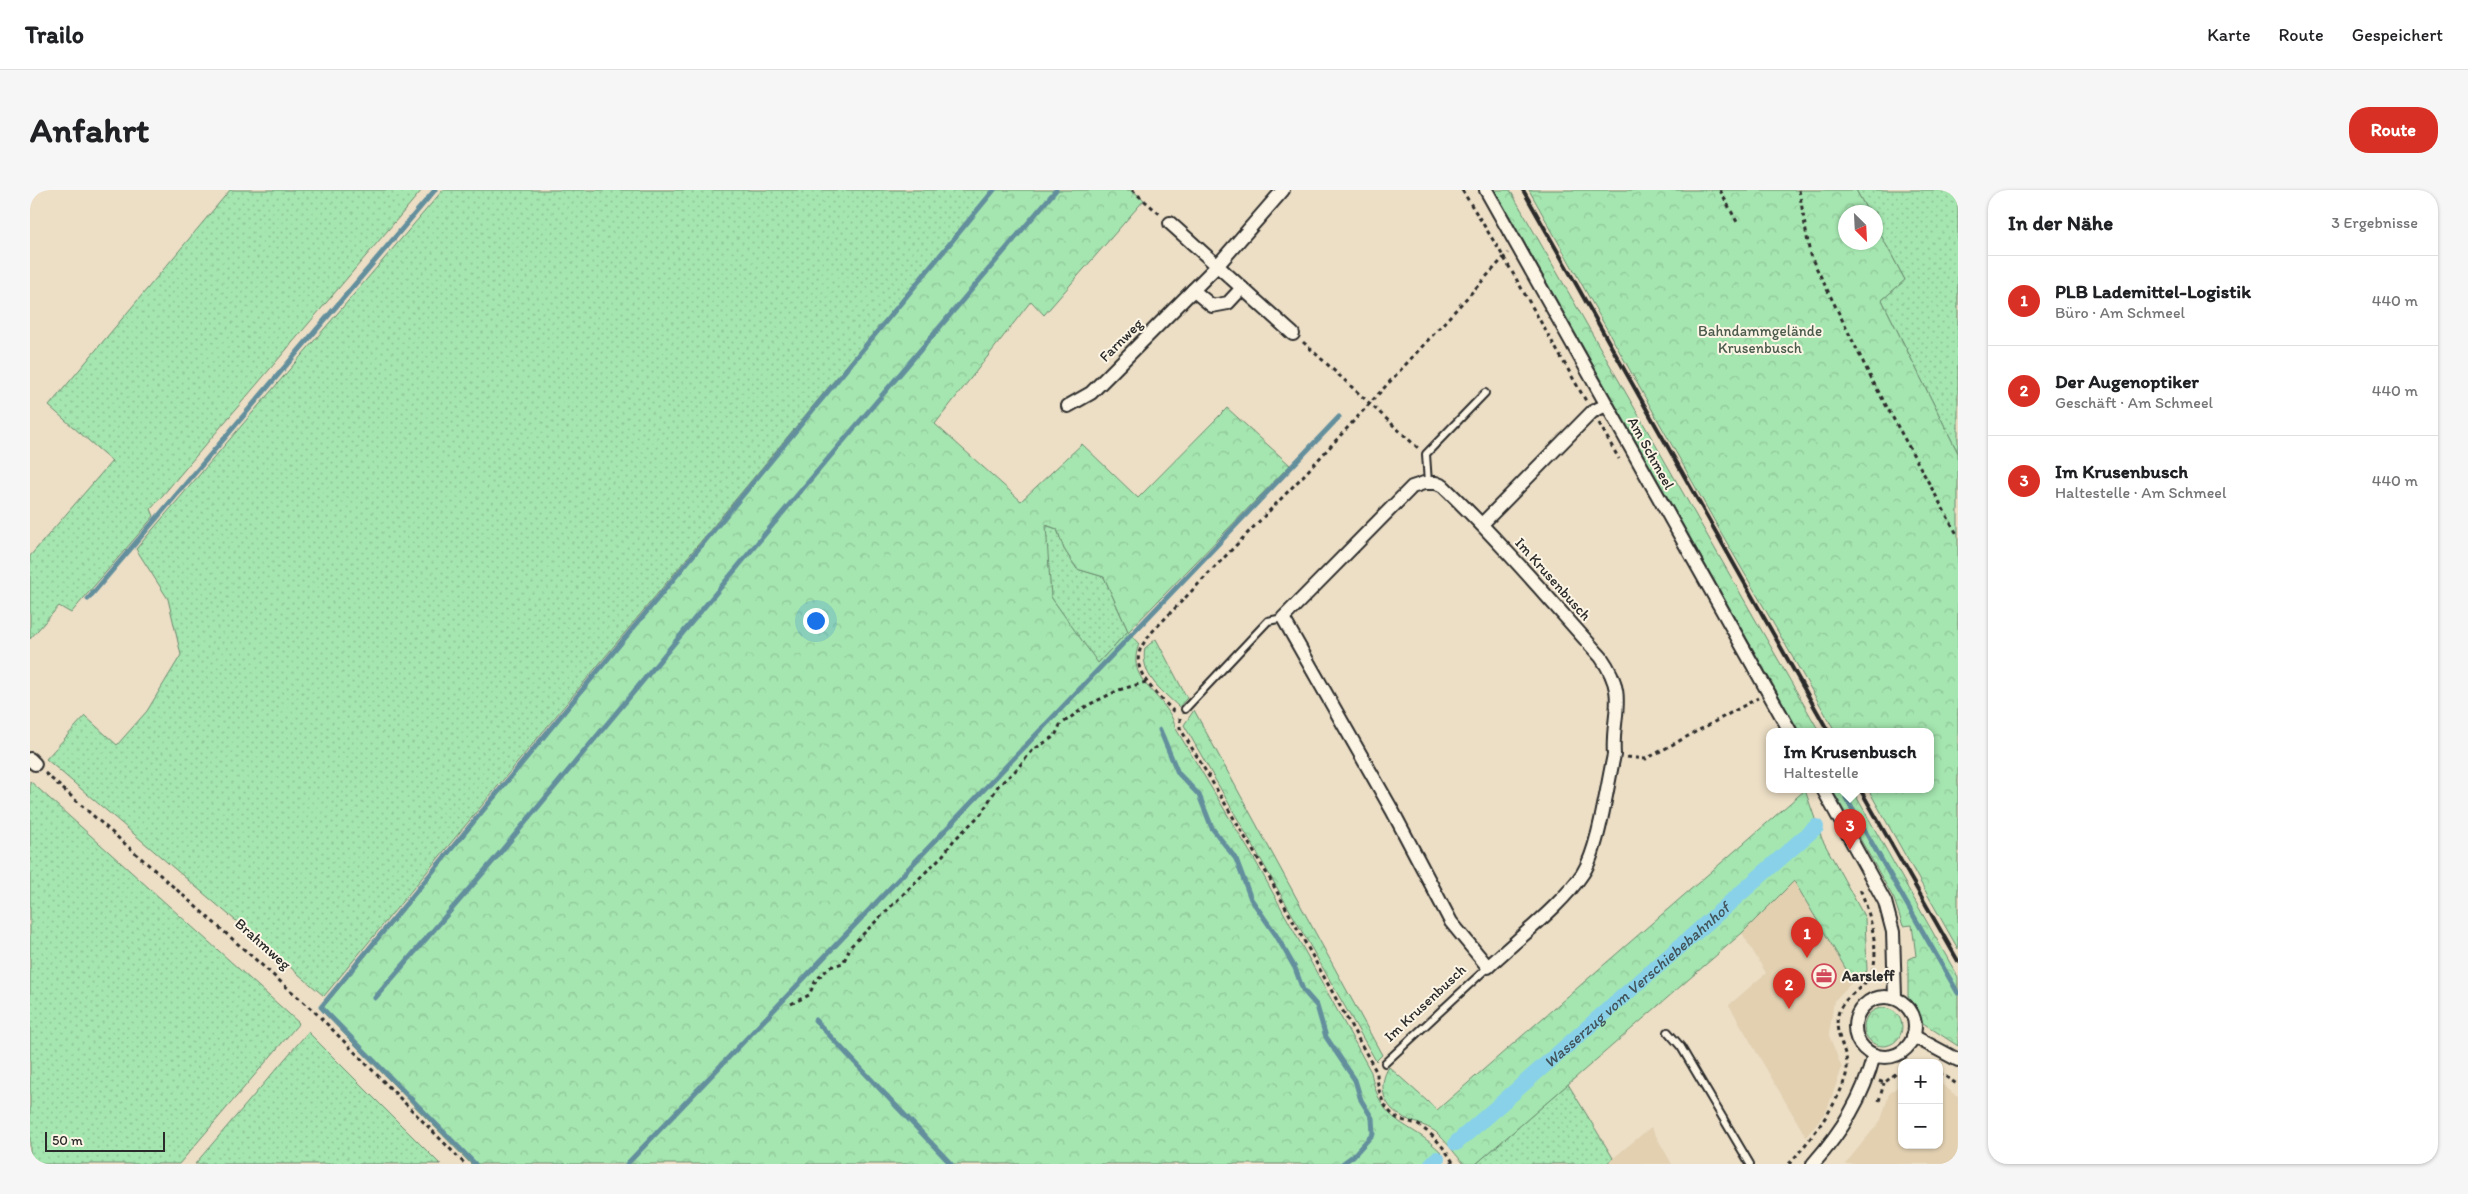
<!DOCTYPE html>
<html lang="de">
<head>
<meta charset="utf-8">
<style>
  body { margin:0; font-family:Itim,sans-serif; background:#f6f6f6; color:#202124 }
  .controls { position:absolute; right:15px; bottom:15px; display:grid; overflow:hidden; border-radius:10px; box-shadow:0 1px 4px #0004 }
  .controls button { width:45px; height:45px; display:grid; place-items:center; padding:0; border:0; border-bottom:1px solid #e0e0e0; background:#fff; color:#202124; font:25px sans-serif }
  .compass { position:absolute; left:1808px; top:15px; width:45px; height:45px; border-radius:50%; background:#fff; box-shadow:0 1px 4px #0004; rotate:156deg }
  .scale { position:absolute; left:15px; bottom:12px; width:120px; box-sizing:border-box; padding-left:5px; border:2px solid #2b2b2b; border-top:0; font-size:14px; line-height:18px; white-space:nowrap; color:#2b2b2b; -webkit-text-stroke:4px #fcf5e5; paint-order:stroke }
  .you { position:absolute; left:785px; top:430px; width:18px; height:18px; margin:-12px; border:4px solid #fff; border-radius:50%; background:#1a73e8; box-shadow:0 0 0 8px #1a73e833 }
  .badge { display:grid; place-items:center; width:32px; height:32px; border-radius:50%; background:#d93025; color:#fff; font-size:16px; font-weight:700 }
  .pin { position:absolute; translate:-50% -41px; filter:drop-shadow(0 1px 2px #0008) }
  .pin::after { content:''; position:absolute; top:26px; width:18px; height:15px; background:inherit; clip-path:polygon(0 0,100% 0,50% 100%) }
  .popup { position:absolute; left:1736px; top:538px; width:168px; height:65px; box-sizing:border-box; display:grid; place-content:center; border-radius:10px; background:#fff; filter:drop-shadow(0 1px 4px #0005); font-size:16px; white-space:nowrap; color:#757577 }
  .popup b { font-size:19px; color:#202124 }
  .popup::after { content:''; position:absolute; left:50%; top:100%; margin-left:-10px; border:10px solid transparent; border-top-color:#fff }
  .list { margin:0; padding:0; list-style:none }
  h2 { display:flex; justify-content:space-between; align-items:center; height:65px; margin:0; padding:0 20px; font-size:21px }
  h2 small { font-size:16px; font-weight:400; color:#757577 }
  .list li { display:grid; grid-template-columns:32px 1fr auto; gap:15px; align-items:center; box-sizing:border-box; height:90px; padding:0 20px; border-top:1px solid #e0e0e0 }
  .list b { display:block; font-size:19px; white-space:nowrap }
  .list p { margin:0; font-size:16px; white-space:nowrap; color:#757577 }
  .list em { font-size:16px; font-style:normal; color:#757577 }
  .map { position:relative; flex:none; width:1928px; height:974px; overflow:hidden; border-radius:20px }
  header { display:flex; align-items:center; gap:30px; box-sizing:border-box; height:70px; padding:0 25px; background:#fff; border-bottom:1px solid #e0e0e0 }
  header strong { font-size:24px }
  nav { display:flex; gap:28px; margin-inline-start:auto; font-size:18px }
  .intro { display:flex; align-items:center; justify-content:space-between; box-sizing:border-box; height:120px; padding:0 30px }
  h1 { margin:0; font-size:35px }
  .button { padding:12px 22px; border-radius:20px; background:#d93025; color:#fff; font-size:18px; font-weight:700 }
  main { display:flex; gap:30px; padding:0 30px }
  aside { flex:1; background:#fff; border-radius:20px; box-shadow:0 1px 4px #0004 }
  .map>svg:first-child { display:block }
  .built { fill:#e2d0b1 }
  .green { fill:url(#green-dots); stroke:#68886e }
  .forest { fill:url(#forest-crowns); stroke:#68886e; fill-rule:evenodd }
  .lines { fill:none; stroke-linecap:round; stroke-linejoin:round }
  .stream { stroke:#638f9d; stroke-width:5 }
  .canal { stroke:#88d1e9; stroke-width:16 }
  .service-casing { stroke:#2b2b2b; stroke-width:10 }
  .minor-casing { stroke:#2b2b2b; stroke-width:16 }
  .path { stroke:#2b2b2b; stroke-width:3; stroke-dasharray:4 4; stroke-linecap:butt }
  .service { stroke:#fcf5e5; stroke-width:6 }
  .minor { stroke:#fcf5e5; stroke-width:12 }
  .rail { stroke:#2b2b2b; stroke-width:4 }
  .labels { text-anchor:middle; stroke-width:4; stroke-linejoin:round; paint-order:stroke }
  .park-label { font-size:15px; fill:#4a5a4c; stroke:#fcf5e5 }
  .street-label { font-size:15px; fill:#2b2b2b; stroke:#fcf5e5 }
  .poi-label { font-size:15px; font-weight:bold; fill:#2b2b2b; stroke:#fcf5e5; text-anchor:start }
  .water-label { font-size:16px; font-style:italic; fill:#42545a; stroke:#fcf5e5 }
</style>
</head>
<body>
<header>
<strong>Trailo</strong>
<nav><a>Karte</a><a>Route</a><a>Gespeichert</a></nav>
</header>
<div class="intro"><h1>Anfahrt</h1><a class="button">Route</a></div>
<main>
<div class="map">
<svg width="1928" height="974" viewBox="0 0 1928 974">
  <defs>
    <pattern id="green-dots" width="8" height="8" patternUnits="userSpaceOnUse" patternTransform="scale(1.25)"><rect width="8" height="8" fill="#a5e6b0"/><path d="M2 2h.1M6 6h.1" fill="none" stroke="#8ec598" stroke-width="1.8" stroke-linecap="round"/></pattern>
    <pattern id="forest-crowns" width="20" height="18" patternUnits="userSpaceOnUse" patternTransform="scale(1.25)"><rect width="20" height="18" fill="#a5e6b0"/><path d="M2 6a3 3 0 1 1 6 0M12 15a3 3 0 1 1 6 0" fill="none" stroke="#8ec598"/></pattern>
  </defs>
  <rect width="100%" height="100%" fill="#eddfc6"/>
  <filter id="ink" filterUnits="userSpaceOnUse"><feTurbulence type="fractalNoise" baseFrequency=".02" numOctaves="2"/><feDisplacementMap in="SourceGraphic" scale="10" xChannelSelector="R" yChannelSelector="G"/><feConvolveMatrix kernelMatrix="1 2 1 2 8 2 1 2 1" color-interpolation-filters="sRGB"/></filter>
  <g filter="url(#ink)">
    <g class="built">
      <polygon points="1764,691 1823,791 1804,811 1799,845 1812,878 1797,920 1776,947 1699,815 1736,783 1712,743"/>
      <polygon points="1909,892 1928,907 1928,974 1815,974 1851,930 1859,904 1872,893 1872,955 1909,955"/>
      <polygon points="1621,937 1642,974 1576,974"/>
    </g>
    <g class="green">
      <polygon points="200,0 392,0 121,319 124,326 41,423 29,416 0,449 0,366 82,271 19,216"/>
      <polygon points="413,0 962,0 294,806 16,569 55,526 87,555 117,521 151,465 138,409 106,359"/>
      <polygon points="1826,0 1928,0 1928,263 1852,110 1875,90 1846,36 1846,22 1838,22"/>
      <polygon points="1015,335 1027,339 1034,359 1047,379 1074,387 1098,441 1067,474 1021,407"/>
      <path d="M1126,449L1157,508L1149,517C1130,499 1110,485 1115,458Z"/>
      <polygon points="0,591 269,833 149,974 0,974"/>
      <polygon points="278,842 410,974 411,974 165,974"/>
      <polygon points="1538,894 1583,968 1576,974 1446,974"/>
    </g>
    <g class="forest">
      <path d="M965,0H1102L1114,10L1014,125L1001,111L905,234L991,311L1052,254L1108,308L1197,218L1260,275L1098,442L1109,454C1097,486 1122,497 1138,521C1142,526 1144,533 1146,539L1226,672L1341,882C1351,937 1379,930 1412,963L1400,974H441L291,820ZM1016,335L1027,339L1034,359L1047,379L1074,387L1098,441L1068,473L1021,407Z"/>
      <polygon points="1465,0 1480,0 1789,541 1769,541"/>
      <polygon points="1499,0 1826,0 1838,22 1816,22 1816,52 1846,52 1846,36 1875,90 1852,110 1928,263 1928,759 1838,599 1900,599 1900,541 1805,541 1685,332"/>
      <polygon points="1164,520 1352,865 1346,871 1154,535"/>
      <polygon points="1802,599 1822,599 1928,787 1928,856 1893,833 1878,806 1878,769 1886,766 1882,735 1873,736 1864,709"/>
      <path d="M1775,600L1792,649L1835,728L1837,781L1823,791L1764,691L1712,743L1446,974H1434C1425,964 1416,951 1406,942C1395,934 1382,933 1371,926C1352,915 1348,894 1359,877L1407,920Z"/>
      <circle cx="1853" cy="837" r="19"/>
    </g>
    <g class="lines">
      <g class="stream">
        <polyline points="58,409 405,0"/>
        <polyline points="1130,540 1148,583 1169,605 1182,638 1206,669 1221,709 1246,745 1265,778 1273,800 1287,816 1296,847 1325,890 1331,910 1342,928 1343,944 1323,966 1312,974"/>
        <polyline points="1816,608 1928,803"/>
        <polyline points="345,808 464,670 764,309 1026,0"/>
        <polyline points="785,830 921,974"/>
        <polyline points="445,974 291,817 964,0"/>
        <polyline points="597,974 1309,227"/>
      </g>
      <g class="canal">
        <path id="s1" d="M1426,953L1786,637"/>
        <polyline points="1402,974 1407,969"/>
      </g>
      <g class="service-casing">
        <g id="service">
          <polyline points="1398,293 1396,264 1455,203"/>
          <polyline points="1155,519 1238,431 1253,428"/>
          <polyline points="1638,842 1651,857 1720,974"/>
          <polyline points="1355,873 1458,777"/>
        </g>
      </g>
      <g class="minor-casing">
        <g id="minor">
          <polyline points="1456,0 1760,541"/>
          <polyline points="1140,33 1263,144"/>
          <polyline points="1163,100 1182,116 1198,113 1212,98"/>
          <polyline points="1038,216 1061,203 1187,76 1253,0"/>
          <path d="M1394,293H1406L1413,296C1469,350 1519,409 1571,467C1599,507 1581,523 1584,565C1577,596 1569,658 1553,683C1533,714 1486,750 1458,777L1421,732L1362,620L1253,428L1382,297Z"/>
          <polyline points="1452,334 1562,222 1576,215"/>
          <polyline points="0,569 5,574"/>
          <polyline points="1793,599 1855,712 1863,742 1865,807"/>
          <circle cx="1855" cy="837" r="30"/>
          <polyline points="1883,846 1928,870"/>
          <path d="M1783,974C1812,941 1833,908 1844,865"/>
        </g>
      </g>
      <g class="path">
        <polyline points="1102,0 1132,26"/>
        <polyline points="1432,0 1473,66 1556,211"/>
        <polyline points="1690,0 1708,34"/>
        <polyline points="1769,0 1780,65 1841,188 1928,346"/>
        <polyline points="1273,152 1388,258"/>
        <polyline points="1569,233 1589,269"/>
        <path d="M1144,522C1130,506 1101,484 1110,460C1112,454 1118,448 1121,443L1275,284L1478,63"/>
        <path d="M1150,528V538L1240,689L1347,883C1347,899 1353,921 1369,929C1376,932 1385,932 1391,937C1406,947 1415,959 1424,974"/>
        <polyline points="1597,567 1616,569 1728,508"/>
        <polyline points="15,583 287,824 435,974"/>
        <polyline points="761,814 779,805 786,790 800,777 813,773 821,756 913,665 924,650 951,624 968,596 985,581 1003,560 1025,546 1030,535 1058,515 1089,500 1116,492"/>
        <polyline points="1909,882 1928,895"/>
        <polyline points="1849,891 1854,893 1872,879"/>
        <polyline points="1849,911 1854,893"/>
        <path d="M1759,974C1777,954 1820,901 1817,873C1815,856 1804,844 1808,825C1812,807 1829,802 1839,788C1853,767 1839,720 1830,699"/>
      </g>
      <use href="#service" class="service"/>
      <use href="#minor" class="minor"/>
      <g class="rail">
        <polyline points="1493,0 1798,541"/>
        <polyline points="1830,599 1928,771"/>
      </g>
    </g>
  </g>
  <defs>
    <g id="office-ring" transform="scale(1.25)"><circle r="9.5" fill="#fcf5e5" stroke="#d1495b" stroke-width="1.5"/><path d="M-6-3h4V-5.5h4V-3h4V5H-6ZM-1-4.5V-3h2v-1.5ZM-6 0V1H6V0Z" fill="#d1495b"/></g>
  </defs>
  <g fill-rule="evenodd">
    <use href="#office-ring" x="1794" y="786"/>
  </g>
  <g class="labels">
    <g class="park-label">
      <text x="1730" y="146">Bahndammgelände<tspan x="1730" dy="17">Krusenbusch</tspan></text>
    </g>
    <g class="street-label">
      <text transform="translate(1091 150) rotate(-45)" y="5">Farnweg</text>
      <text transform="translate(1621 263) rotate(61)" y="5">Am Schmeel</text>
      <text transform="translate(1523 389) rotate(48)" y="5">Im Krusenbusch</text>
      <text transform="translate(233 754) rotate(42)" y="5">Brahmweg</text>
      <text transform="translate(1395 813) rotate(-43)" y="5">Im Krusenbusch</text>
    </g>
    <g class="poi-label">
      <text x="1812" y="791">Aarsleff</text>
    </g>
    <g class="water-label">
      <text dy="6" stroke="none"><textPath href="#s1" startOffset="240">Wasserzug vom Verschiebebahnhof</textPath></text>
    </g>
  </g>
</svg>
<div class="controls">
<button>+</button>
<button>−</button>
</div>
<svg class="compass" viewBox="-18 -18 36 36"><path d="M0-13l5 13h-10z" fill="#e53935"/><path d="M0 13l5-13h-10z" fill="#757577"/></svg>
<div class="scale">50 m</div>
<div class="you"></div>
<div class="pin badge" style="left:1777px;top:768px">1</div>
<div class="pin badge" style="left:1759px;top:819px">2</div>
<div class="pin badge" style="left:1820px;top:660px">3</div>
<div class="popup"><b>Im Krusenbusch</b>Haltestelle</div>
</div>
<aside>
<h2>In der Nähe<small>3 Ergebnisse</small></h2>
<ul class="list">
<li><span class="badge">1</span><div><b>PLB Lademittel-Logistik</b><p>Büro · Am Schmeel</p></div><em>440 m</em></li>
<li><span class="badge">2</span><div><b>Der Augenoptiker</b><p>Geschäft · Am Schmeel</p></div><em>440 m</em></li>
<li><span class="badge">3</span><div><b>Im Krusenbusch</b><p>Haltestelle · Am Schmeel</p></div><em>440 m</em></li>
</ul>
</aside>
</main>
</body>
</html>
